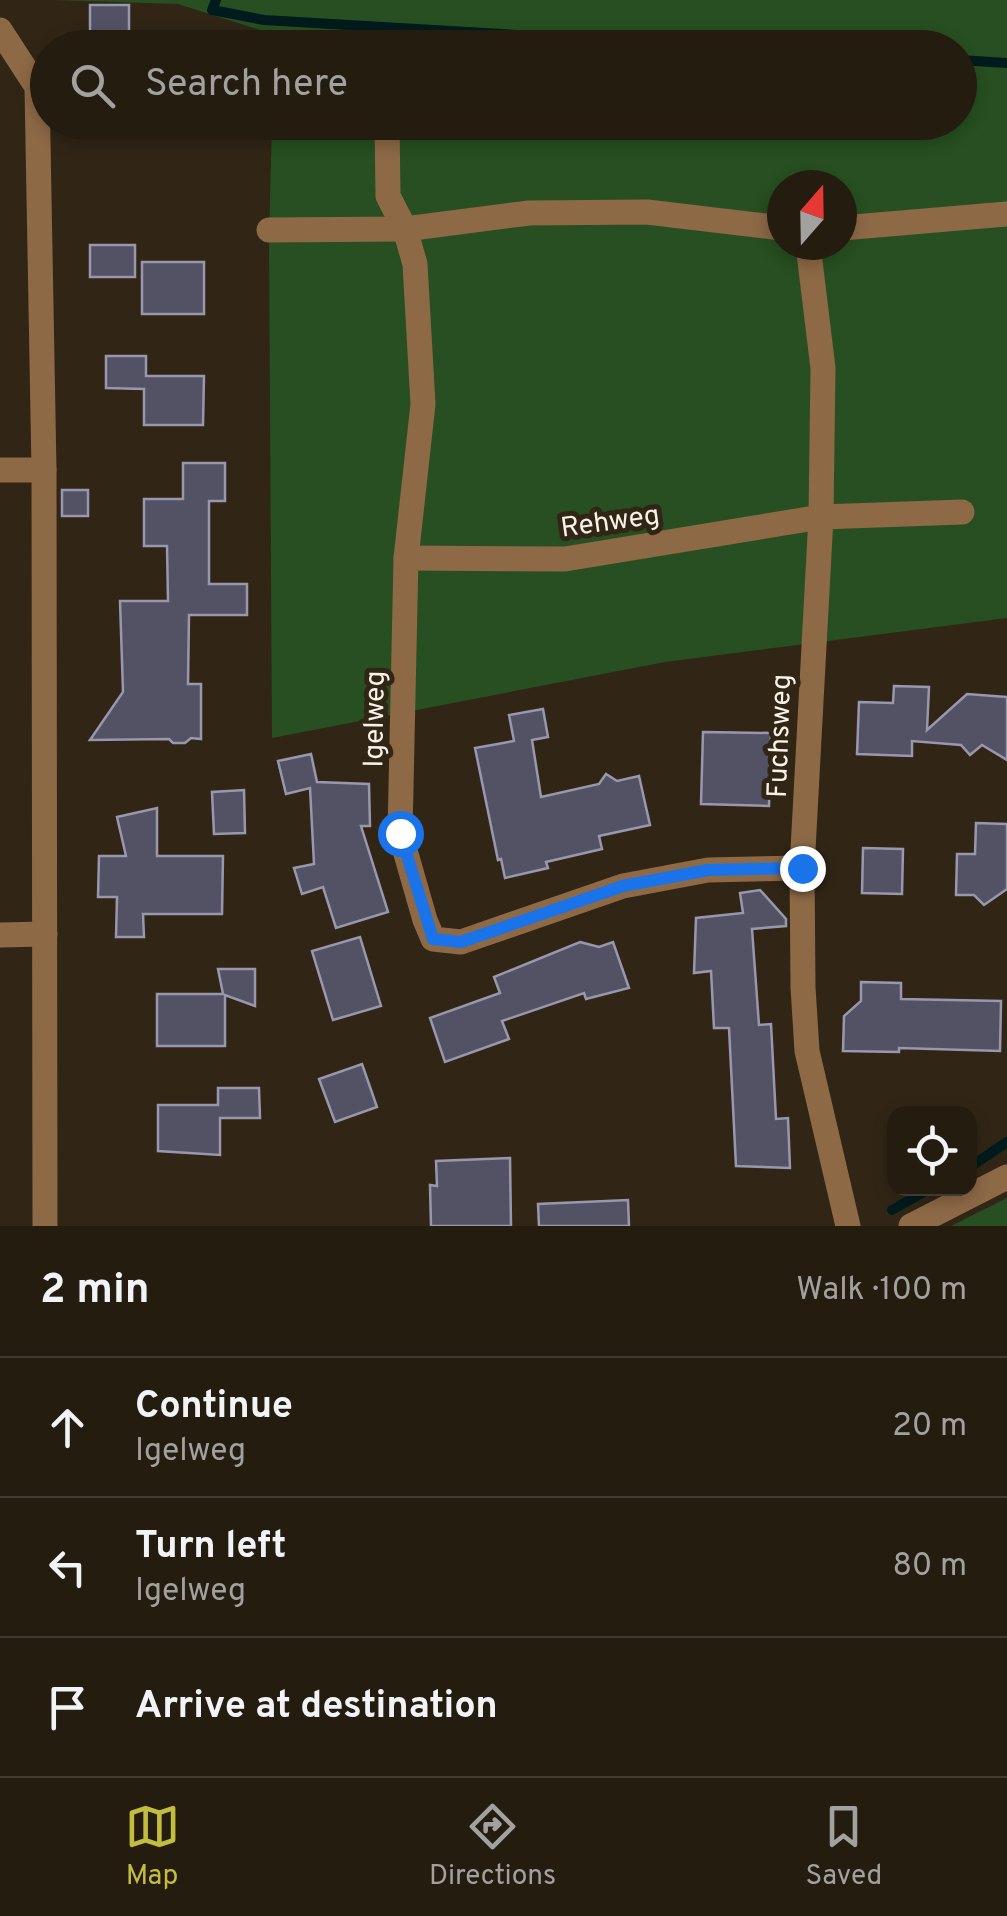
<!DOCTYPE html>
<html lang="en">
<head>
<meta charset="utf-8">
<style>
  body { margin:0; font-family:Overpass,sans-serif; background:#31291e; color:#f1f3f6 }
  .controls { position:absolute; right:30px; bottom:30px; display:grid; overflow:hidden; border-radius:20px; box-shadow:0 5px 15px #0003 }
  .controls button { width:90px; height:90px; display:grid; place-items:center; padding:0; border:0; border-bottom:2px solid #423a30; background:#251c10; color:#f1f3f6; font:50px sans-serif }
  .compass { position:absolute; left:767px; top:170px; width:90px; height:90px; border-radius:50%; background:#251c10; box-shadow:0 5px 15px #0003; rotate:20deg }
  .stop { position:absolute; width:30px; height:30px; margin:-22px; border:8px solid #1a73e8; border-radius:50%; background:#fff }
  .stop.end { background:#1a73e8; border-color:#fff; box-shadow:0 2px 10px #0008 }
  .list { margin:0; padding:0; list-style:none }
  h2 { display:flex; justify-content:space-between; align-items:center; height:130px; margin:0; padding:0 40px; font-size:42px }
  h2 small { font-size:32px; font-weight:400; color:#a3a19f }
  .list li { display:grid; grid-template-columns:65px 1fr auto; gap:30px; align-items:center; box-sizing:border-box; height:140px; padding:0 40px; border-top:2px solid #423a30 }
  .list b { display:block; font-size:38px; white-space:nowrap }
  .list p { margin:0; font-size:32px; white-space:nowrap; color:#a3a19f }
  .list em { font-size:32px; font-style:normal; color:#a3a19f }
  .icon { flex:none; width:55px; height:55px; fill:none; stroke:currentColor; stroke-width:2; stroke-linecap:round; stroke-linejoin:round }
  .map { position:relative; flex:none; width:1007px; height:1226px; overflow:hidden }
  .search { position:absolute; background:#251c10; box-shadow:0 5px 15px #0003; left:30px; right:30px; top:30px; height:110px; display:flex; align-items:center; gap:25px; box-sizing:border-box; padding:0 35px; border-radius:55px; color:#a3a19f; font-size:38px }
  .sheet { height:550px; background:#251c10 }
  nav { display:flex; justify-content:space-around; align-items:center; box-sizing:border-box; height:140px; border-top:2px solid #423a30; background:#251c10; font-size:28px; color:#a3a19f }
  nav a { display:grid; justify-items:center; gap:5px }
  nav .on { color:#c3bd3e }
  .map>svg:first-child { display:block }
  .green { fill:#274f21; fill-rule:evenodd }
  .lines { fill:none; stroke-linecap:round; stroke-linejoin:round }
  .stream { stroke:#001b1d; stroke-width:10 }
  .building { fill:#535265; stroke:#9897ad; stroke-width:2.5 }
  .minor { stroke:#8d6946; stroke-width:25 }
  .route { stroke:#1a73e8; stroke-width:12 }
  .labels { text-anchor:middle; stroke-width:10; stroke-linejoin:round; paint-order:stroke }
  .street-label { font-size:28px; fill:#f9f2e8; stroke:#312616 }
</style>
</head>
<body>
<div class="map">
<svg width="1007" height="1226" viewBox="0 0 1007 1226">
  <rect width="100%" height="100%" fill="#312616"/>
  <g class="green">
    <path d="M54,0H1007V618L665,662L272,738L269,238L272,123L960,122V48L273,47V34L178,4ZM782,185H842V245H782Z"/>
    <polygon points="1007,1198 1007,1226 951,1226"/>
  </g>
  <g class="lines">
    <g class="stream">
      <polyline points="216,0 212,10 264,20 738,48"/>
      <polyline points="960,60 1007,63"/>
      <polyline points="970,1167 1007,1142"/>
      <polyline points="892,1210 931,1188"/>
    </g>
  </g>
  <g class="building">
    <polygon points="90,5 129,5 129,48 103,48 103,39 90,39"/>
    <rect x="90" y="245" width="45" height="32"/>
    <rect x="142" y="262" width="62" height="52"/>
    <polygon points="106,356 146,356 146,376 204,376 203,425 144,425 144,389 106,388"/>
    <polygon points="183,463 225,463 225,501 209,501 209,584 247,584 247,615 189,615 188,684 201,684 201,739 191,738 185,743 173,743 169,739 90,740 123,692 120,601 168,601 167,546 144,546 144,499 183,499"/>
    <rect x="62" y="490" width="26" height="26"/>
    <polygon points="894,686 929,687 927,730 967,694 1007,697 1007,760 982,745 970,755 961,745 912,741 912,756 857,754 859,702 893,703"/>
    <polygon points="543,709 548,737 532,740 541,797 599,784 606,774 617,781 639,776 650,825 599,836 602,849 546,862 548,868 505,878 501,859 498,860 475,748 514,741 509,715"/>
    <polygon points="703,732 771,733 769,806 701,804"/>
    <polygon points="311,754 317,782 369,784 370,826 361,826 388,912 336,928 323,887 302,894 294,868 314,864 310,788 286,794 278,761"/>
    <polygon points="244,790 245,833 214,834 212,792"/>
    <polygon points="157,808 157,856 223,856 222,914 143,914 144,937 116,937 117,897 98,897 99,856 126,856 117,817"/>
    <polygon points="976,823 1007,824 1007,889 984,905 974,895 956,895 957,854 975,854"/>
    <polygon points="863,848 903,849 902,894 862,893"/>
    <polygon points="760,890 786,919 786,926 752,929 759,1025 771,1024 776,1119 788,1118 790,1168 736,1166 729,1028 714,1028 711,971 694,973 696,918 743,913 740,893"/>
    <polygon points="360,937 381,1006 333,1020 312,951"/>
    <polygon points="580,942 599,947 613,942 629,988 586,999 584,993 502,1021 509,1039 445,1062 430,1018 500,993 494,977"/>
    <polygon points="218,969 255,969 255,1006 225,995 225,1046 157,1046 157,994 223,994"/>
    <polygon points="861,982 901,983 901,999 1001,1001 1000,1051 899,1048 899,1052 843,1051 844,1016 861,1001"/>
    <polygon points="362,1064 377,1107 335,1122 319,1079"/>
    <polygon points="218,1088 259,1088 260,1118 220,1118 220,1155 158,1151 158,1105 218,1105"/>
    <polygon points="510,1158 511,1226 431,1226 430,1185 437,1186 436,1161"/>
    <polygon points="628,1200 629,1226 539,1226 538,1204"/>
  </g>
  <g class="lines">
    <g class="minor">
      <polyline points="0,30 37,87 44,470 45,1226"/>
      <polyline points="385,46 385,48"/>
      <polyline points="387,122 388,196 405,229 415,264 423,404 406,558 400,833 425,920 433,939 461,942 623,886 708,870 802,868"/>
      <polyline points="842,228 1007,214"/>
      <polyline points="269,230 405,229 529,213 647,212 782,228"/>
      <polyline points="808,245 823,368 821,517 802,868 803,987 807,1051 848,1226"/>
      <polyline points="0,470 44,470"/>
      <polyline points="406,558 565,559 821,517 962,512"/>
      <polyline points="0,935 45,934"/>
      <polyline points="911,1226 1007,1177"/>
    </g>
  </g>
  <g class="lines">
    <polyline class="route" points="400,833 433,939 461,942 623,886 708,870 802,868"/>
  </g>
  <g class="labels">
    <g class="street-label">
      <text transform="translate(610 520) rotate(-8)" y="10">Rehweg</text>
      <text transform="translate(373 719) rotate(-89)" y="10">Igelweg</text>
      <text transform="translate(778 736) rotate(-88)" y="10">Fuchsweg</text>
    </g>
  </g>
</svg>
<div class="controls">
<button><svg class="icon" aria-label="locate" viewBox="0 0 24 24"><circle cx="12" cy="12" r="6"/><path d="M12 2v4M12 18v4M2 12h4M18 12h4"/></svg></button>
</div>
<svg class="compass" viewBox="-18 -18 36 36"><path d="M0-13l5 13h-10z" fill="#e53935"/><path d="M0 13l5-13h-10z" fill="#a3a19f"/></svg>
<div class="stop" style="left:400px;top:833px"></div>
<div class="stop end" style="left:802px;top:868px"></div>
<div class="search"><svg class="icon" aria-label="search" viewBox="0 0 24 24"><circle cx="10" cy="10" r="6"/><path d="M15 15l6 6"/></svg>Search here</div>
</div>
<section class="sheet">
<h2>2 min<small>Walk · 100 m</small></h2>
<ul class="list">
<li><svg class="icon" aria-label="ahead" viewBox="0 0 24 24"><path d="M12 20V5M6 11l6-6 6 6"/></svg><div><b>Continue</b><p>Igelweg</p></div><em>20 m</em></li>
<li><svg class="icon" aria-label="left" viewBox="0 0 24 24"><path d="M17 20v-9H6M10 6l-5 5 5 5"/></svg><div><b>Turn left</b><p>Igelweg</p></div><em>80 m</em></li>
<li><svg class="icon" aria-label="arrive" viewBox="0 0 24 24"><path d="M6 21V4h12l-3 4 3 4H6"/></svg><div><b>Arrive at destination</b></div></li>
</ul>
</section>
<nav>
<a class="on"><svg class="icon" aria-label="map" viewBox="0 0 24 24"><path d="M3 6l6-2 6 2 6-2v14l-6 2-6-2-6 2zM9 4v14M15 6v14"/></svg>Map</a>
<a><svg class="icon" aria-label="directions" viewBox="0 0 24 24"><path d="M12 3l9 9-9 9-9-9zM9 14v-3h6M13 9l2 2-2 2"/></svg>Directions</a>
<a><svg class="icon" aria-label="saved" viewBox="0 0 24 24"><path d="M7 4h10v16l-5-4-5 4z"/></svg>Saved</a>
</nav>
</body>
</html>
